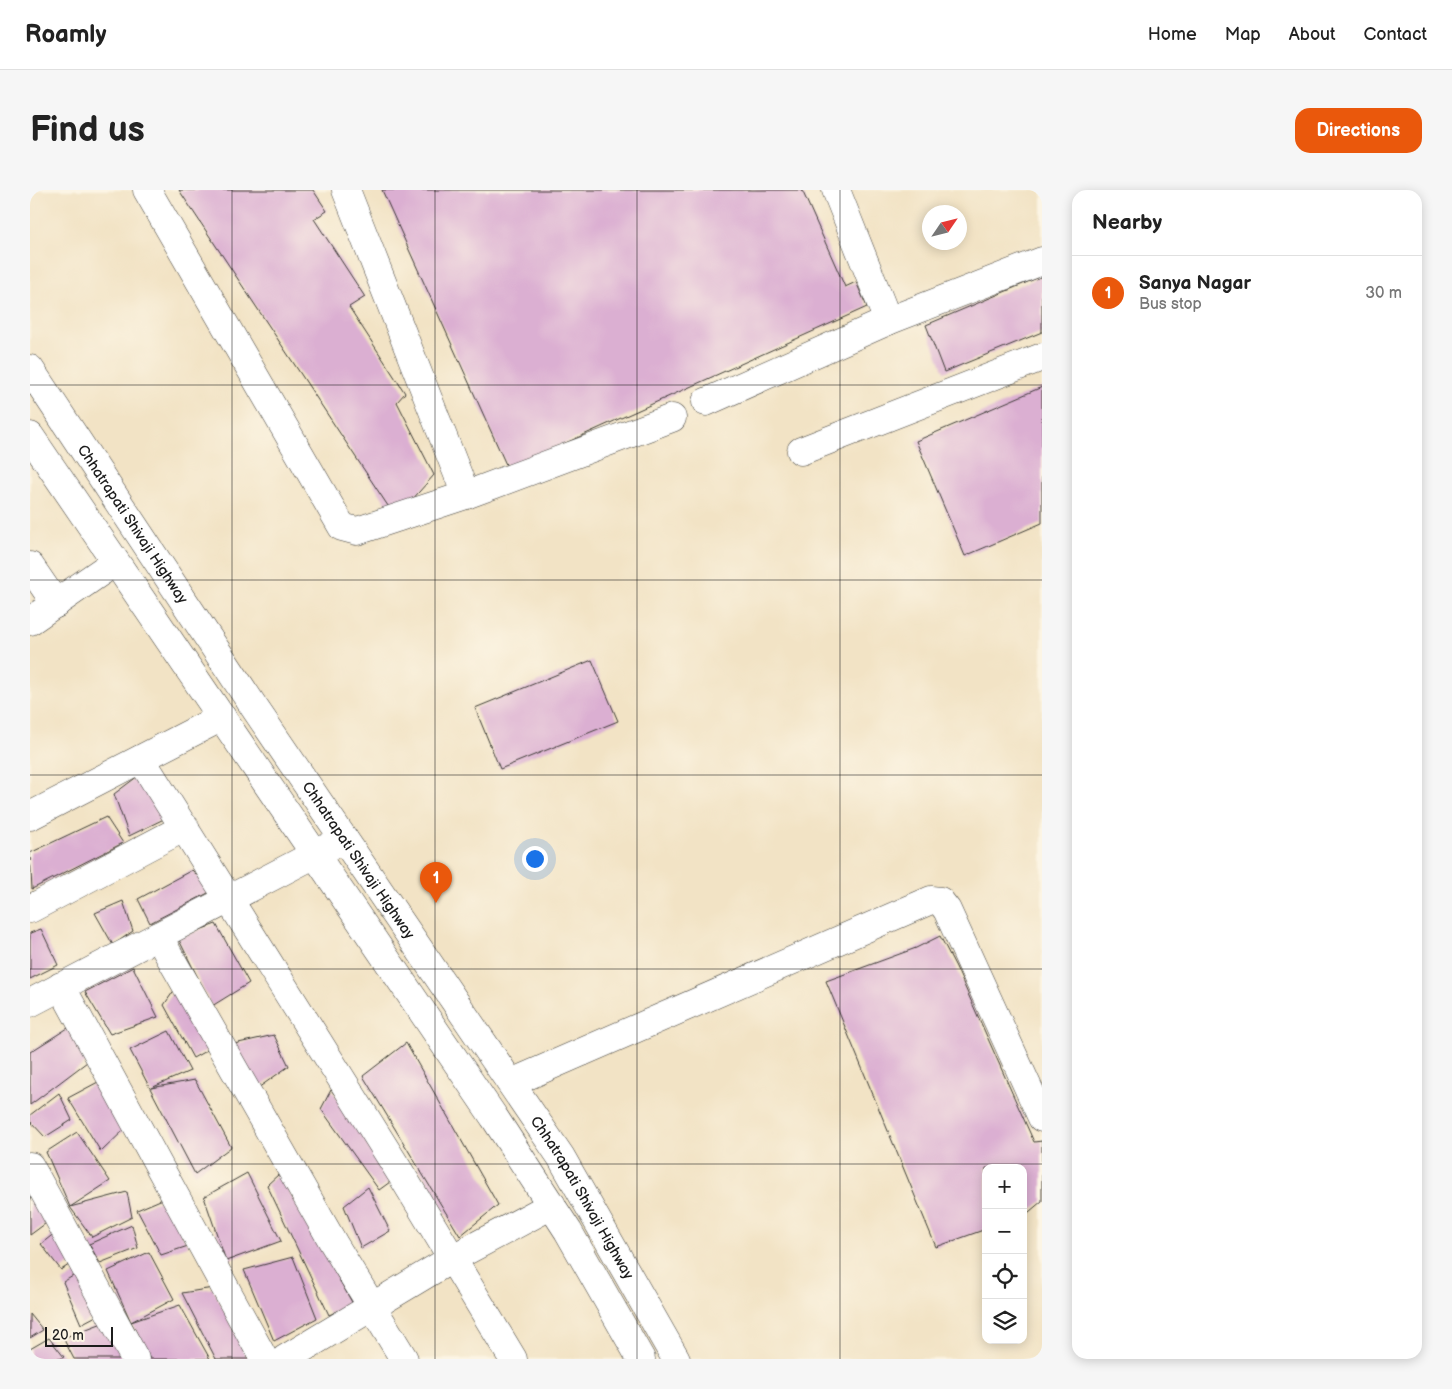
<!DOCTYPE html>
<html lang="en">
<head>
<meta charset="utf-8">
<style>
  body { margin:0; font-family:"Balsamiq Sans",sans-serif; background:#f6f6f6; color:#222 }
  .controls { position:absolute; right:15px; bottom:15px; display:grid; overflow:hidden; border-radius:10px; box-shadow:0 2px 12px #0003 }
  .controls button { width:45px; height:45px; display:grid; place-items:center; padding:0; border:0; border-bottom:1px solid #e0e0e0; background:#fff; color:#222; font:25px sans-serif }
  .compass { position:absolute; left:892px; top:15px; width:45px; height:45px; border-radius:50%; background:#fff; box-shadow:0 2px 12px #0003; rotate:55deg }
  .scale { position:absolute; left:15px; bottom:12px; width:68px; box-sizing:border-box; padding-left:5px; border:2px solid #1c1c1c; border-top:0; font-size:14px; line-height:18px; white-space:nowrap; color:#1c1c1c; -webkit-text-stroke:4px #fcf5e5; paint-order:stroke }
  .you { position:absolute; left:504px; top:668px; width:18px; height:18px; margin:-12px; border:4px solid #fff; border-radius:50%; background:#1a73e8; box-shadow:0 0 0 8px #1a73e833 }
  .badge { display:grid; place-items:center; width:32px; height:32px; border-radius:50%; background:#ea580c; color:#fff; font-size:16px; font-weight:700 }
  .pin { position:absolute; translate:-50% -41px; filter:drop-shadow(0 1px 2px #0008) }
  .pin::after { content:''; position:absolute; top:26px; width:18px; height:15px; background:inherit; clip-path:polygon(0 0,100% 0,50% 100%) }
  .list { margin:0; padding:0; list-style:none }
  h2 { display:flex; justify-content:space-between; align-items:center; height:65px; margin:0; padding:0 20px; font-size:21px }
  h2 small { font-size:16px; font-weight:400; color:#767676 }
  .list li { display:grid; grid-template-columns:32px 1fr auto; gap:15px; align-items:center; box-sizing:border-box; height:75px; padding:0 20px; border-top:1px solid #e0e0e0 }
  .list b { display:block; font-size:19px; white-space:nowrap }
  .list p { margin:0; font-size:16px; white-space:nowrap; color:#767676 }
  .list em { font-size:16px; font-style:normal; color:#767676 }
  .icon { flex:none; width:28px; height:28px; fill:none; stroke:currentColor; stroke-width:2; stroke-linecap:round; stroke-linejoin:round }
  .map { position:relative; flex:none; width:1012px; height:1169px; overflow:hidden; border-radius:15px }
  header { display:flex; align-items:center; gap:30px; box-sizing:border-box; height:70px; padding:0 25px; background:#fff; border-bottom:1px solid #e0e0e0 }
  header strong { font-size:24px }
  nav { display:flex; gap:28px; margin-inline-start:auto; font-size:18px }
  .intro { display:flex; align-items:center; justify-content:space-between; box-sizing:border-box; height:120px; padding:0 30px }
  h1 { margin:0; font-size:35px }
  .button { padding:12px 22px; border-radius:15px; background:#ea580c; color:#fff; font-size:18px; font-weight:700 }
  main { display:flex; gap:30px; padding:0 30px }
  aside { flex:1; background:#fff; border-radius:15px; box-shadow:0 2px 12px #0003 }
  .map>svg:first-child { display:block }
  .building { fill:#dbafd2 }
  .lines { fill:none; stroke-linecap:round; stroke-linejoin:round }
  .minor-casing { stroke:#3c3a35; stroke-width:29 }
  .major-casing { stroke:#3c3a35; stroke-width:29 }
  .minor { stroke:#fff; stroke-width:28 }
  .major { stroke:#fff; stroke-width:28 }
  .grid { fill:none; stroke:#1c1c1c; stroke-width:1; stroke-opacity:0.55 }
  .labels { text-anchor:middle; stroke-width:4; stroke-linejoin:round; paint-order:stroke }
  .street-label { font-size:15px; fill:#1c1c1c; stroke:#fcf5e5 }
</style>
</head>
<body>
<header>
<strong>Roamly</strong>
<nav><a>Home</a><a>Map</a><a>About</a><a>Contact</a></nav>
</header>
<div class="intro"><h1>Find us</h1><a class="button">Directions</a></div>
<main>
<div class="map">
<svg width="1012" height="1169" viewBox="0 0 1012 1169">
  <rect width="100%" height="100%" fill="#fcf5e5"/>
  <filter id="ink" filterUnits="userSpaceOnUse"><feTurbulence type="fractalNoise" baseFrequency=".02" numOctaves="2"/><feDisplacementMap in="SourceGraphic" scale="10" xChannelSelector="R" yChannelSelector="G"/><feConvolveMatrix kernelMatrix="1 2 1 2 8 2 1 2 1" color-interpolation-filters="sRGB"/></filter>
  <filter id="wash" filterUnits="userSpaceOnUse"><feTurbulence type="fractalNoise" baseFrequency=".0096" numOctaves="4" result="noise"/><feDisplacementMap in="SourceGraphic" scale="20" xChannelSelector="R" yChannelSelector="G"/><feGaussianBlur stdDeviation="1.12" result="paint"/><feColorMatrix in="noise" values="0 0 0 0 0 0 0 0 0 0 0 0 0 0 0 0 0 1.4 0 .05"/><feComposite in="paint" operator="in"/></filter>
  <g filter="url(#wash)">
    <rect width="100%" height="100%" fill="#f2e3c5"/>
    <g id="blocks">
      <g class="building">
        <polygon points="149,0 283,0 297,21 284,29 335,107 319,117 375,203 367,212 404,285 366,328"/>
        <polygon points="352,0 772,0 815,97 826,92 837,117 478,279"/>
        <polygon points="1012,86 1012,142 914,182 896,135"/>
        <polygon points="1012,197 1012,333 935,366 886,251"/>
        <polygon points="562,470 588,531 470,579 445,518"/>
        <polygon points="108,586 138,627 99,646 84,604"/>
        <polygon points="76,627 93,653 2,699 0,663"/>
        <polygon points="162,680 182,701 120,733 108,709"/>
        <polygon points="93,711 103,741 83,755 65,723"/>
        <polygon points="186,734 219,793 182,816 148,748"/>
        <polygon points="11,739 28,775 0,789 0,743"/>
        <polygon points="910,746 926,777 1004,952 1012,951 1012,1011 993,1027 993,978 956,978 956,1039 906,1057 796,791 886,758"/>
        <polygon points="103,777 128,827 80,844 55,802"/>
        <polygon points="145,799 179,859 163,868 134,815"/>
        <polygon points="38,838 61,869 0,915 0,862"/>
        <polygon points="139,841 160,881 121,898 165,890 201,957 165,984 100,860"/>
        <polygon points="244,845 259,876 228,898 204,854"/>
        <polygon points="376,853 468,1015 430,1046 333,886"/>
        <polygon points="68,892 97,937 71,962 38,908"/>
        <polygon points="301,900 371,984 349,1000 291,919"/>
        <polygon points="29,903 42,930 15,947 0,931 0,925"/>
        <polygon points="47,942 80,991 40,1017 97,1002 102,1027 62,1047 40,1017 16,962"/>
        <polygon points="217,983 251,1051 196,1071 174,1007"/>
        <polygon points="249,984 323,1114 299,1125 237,995"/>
        <polygon points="0,991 27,1025 0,1045"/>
        <polygon points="338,997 360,1041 331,1058 314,1016"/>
        <polygon points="135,1008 158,1056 131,1065 107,1020"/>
        <polygon points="102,1035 108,1058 70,1073 59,1054"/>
        <polygon points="26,1042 42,1073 31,1080 11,1054"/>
        <polygon points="119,1062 144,1109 101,1132 78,1081"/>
        <polygon points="263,1067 287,1128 244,1151 214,1080"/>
        <polygon points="48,1083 68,1125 51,1134 33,1092"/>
        <polygon points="183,1098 218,1169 186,1169 152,1103"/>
        <polygon points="150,1115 180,1169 120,1169 101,1132"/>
        <polygon points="0,1124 13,1140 0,1148"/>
        <polygon points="75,1132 93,1169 44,1169 33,1148"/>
        <polygon points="19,1148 34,1167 30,1169 0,1169 0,1159"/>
      </g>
    </g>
  </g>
  <g filter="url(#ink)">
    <use href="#blocks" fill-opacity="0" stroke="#3c3a35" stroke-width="1"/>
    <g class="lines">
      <g class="minor-casing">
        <g id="minor">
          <polyline points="117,0 312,337 327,341 436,305"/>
          <polyline points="316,0 436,305 642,228"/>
          <polyline points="806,0 858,131"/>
          <polyline points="676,212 858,131 1012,71"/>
          <polyline points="771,261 1012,167"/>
          <polyline points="0,376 26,414"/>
          <polyline points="0,431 85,372"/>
          <polyline points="111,569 371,984 483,1169"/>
          <polyline points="0,626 192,527"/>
          <polyline points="0,719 155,637"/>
          <polyline points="128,746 304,1054 374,1169"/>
          <polyline points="31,796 234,1169"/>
          <polyline points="0,813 314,649"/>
          <polyline points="481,893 901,710 910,711 917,720 1012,928"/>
          <polyline points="0,976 105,1169"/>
          <polyline points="255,1169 423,1068 522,1015"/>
        </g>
      </g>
      <g class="major-casing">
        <g id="major">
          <path id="s1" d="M0,179L226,520L531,967L646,1169"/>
          <polyline points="0,246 464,927 538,1041 611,1169"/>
        </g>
      </g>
      <use href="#minor" class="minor"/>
      <use href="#major" class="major"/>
    </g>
  </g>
  <path class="grid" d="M202,0V1169M405,0V1169M607,0V1169M810,0V1169M0,195H1012M0,390H1012M0,585H1012M0,779H1012M0,974H1012"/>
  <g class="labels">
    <g class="street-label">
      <text dy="5" stroke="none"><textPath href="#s1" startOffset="186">Chhatrapati Shivaji Highway</textPath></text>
      <text dy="5" stroke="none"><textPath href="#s1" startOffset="591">Chhatrapati Shivaji Highway</textPath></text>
      <text dy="5" stroke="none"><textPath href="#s1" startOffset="996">Chhatrapati Shivaji Highway</textPath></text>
    </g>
  </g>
</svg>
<div class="controls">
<button>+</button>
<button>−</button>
<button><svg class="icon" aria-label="locate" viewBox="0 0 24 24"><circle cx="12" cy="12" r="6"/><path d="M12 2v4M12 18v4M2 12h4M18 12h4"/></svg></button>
<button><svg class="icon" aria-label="layers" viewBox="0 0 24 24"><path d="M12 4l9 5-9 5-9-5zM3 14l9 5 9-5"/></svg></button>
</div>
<svg class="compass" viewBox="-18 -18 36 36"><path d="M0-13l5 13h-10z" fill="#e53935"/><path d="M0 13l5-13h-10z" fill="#767676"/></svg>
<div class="scale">20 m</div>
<div class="you"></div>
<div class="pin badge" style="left:406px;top:713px">1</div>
</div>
<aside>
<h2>Nearby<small></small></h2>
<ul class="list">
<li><span class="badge">1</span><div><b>Sanya Nagar</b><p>Bus stop</p></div><em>30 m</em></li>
</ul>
</aside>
</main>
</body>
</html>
